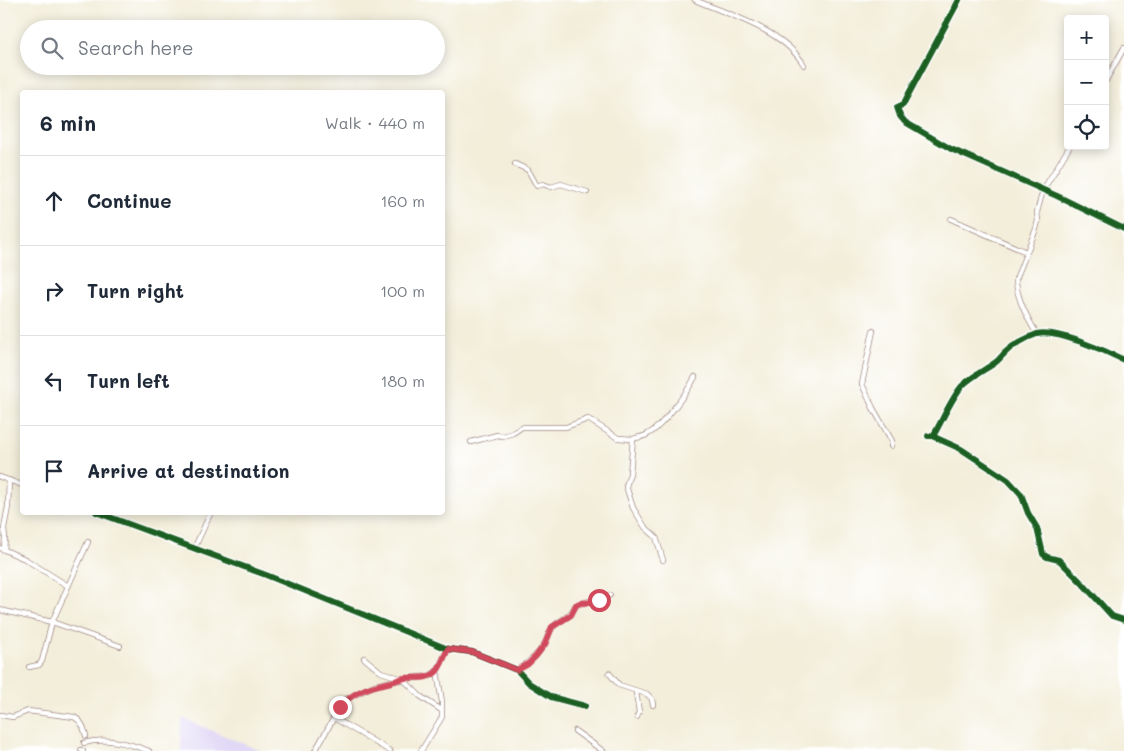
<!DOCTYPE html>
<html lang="en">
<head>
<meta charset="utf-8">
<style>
  body { margin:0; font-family:Mali,sans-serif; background:#f2f2f3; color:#1f2937 }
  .controls { position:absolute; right:15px; top:15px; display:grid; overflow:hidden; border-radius:5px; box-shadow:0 2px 12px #0003 }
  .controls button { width:45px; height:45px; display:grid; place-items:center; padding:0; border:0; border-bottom:1px solid #e0e1e3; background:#fff; color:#1f2937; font:25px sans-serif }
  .stop { position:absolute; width:15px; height:15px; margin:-11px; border:4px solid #d1495b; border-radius:50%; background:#fff }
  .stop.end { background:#d1495b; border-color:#fff; box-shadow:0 1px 5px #0008 }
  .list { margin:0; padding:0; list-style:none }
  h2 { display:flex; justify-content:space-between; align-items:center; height:65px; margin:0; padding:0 20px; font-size:21px }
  h2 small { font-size:16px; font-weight:400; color:#747a83 }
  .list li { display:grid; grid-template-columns:32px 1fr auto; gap:15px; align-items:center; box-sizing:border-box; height:90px; padding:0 20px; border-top:1px solid #e0e1e3 }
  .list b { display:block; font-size:19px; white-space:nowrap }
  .list em { font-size:16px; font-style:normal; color:#747a83 }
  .icon { flex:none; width:28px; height:28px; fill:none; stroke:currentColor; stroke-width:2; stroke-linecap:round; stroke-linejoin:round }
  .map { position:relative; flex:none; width:1124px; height:751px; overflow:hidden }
  .search { position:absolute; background:#fff; box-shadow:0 2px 12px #0003; left:20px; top:20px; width:425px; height:55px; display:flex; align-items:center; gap:12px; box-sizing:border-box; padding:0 18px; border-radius:28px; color:#747a83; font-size:19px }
  .panel { position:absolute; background:#fff; box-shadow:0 2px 12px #0003; left:20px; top:90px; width:425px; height:425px; border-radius:5px }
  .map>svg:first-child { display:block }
  .built { fill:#dfd5f5 }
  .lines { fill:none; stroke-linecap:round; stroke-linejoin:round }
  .street-casing { stroke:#9e8682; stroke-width:6 }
  .street { stroke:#fff; stroke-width:4.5 }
  .cycleway-casing { stroke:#fff; stroke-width:9 }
  .cycleway { stroke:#1b5e20; stroke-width:6 }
  .route { stroke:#d1495b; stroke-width:6 }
</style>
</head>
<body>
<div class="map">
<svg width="1124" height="751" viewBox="0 0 1124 751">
  <rect width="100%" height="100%" fill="#fff"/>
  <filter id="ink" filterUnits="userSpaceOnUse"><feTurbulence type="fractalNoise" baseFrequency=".02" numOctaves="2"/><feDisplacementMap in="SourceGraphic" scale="10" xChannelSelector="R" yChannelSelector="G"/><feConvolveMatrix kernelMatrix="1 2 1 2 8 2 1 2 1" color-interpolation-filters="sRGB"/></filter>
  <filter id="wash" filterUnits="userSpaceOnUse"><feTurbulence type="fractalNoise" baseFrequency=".0096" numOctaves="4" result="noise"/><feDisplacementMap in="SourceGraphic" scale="20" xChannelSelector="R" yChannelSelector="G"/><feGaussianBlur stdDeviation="1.12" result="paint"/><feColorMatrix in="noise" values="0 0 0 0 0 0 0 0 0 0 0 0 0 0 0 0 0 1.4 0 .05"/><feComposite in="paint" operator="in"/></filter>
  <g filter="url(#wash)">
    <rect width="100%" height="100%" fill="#f3eeda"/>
    <polygon class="built" points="182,718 261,751 181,751"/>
  </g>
  <g filter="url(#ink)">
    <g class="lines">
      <g class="street-casing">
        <g id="street">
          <path d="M695,0C732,16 783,30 804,65"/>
          <polyline points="959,0 907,97 903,105 897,107 900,116 905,122 951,149 1057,196 1124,229"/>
          <polyline points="1105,82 1124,48"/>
          <polyline points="515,164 528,170 537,186 543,184 551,187 561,184 587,192"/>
          <polyline points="951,219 1026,252"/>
          <polyline points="873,331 862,384 873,408 892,441 891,446"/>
          <path d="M1037,334C1027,318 1016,297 1016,279L1036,229L1038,221L1037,212L1043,190L1070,146"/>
          <path d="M928,436H933C942,421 951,399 962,386C972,376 985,370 996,362C1000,359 1003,354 1007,351C1013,345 1028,337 1037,334C1055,329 1106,351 1124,360"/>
          <polyline points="932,436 961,449 1008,480 1021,494 1028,513 1037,528 1043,554 1047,557 1059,560 1083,584 1112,616 1124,620"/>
          <polyline points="471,442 497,435 503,436 513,433 522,427 566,427 588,419 618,438 633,439"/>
          <polyline points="0,477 22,485"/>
          <polyline points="96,512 266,575 448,649 472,652 517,670 529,683 551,697 585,706"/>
          <polyline points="0,548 25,559 68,586"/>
          <polyline points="4,549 5,538 4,528 8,507 9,480"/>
          <polyline points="194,549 211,512"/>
          <path d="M663,560L656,537L645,527L633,508L626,486L630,474L633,439C638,437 644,437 648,434C662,427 688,391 695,377"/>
          <polyline points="0,610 52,622 88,542"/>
          <polyline points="364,658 381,672 403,679 420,696 441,710"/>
          <polyline points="29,667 39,665 42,661 52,622 120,646"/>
          <path d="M517,670C529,663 538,655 545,643C548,638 549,630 554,626C565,616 568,620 576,605L589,601L595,602L610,595"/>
          <polyline points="609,673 619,685 647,694 652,699 653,705"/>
          <polyline points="636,692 639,712 637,717"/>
          <path d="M0,715L13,717L28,711L74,717C82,721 84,728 86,736"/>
          <polyline points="334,718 390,751"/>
          <polyline points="575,731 603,751"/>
          <path d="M84,743C106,737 128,743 149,751"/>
          <polyline points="81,750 83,751"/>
          <polyline points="315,751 340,707 346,699 375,685 403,679 430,676 437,671 448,649"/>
          <polyline points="421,751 442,717 442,702 437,671"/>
        </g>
      </g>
      <use href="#street" class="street"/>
      <g class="cycleway-casing">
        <g id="cycleway">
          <polyline points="959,0 907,97 903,105 897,107 900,116 905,122 951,149 1057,196 1124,229"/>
          <path d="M928,436H933C942,421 951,399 962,386C972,376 985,370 996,362C1000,359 1003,354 1007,351C1013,345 1028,337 1037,334C1055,329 1106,351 1124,360"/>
          <polyline points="932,436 961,449 1008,480 1021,494 1028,513 1037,528 1043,554 1047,557 1059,560 1083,584 1112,616 1124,620"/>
          <polyline points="96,512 266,575 448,649 472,652 517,670 529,683 551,697 585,706"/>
        </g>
      </g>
      <use href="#cycleway" class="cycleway"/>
    </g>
  </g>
  <g class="lines" filter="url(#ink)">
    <path class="route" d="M340,707C353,692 368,687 387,683C393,682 399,679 405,678C416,677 426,680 435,673C441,668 444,656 448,649L472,652L517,670L528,664L536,656L545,644L552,627L571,615L576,605L580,603L595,602L599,600"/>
  </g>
</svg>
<div class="controls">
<button>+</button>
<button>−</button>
<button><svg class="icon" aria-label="locate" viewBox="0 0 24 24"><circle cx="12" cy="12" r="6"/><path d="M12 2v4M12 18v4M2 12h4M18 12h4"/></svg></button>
</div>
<div class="stop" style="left:599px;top:600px"></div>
<div class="stop end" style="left:340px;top:707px"></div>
<div class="search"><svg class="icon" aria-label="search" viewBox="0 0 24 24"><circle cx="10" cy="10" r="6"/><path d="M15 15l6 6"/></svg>Search here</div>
<section class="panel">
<h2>6 min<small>Walk · 440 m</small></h2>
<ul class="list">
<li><svg class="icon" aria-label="ahead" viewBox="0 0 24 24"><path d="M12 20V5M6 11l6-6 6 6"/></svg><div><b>Continue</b></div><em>160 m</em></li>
<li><svg class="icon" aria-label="right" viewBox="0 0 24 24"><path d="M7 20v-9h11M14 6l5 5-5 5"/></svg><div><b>Turn right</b></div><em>100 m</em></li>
<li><svg class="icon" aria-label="left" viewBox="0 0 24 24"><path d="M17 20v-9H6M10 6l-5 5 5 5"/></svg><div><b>Turn left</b></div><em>180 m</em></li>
<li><svg class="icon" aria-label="arrive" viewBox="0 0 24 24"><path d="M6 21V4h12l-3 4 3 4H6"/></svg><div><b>Arrive at destination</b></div></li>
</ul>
</section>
</div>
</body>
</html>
